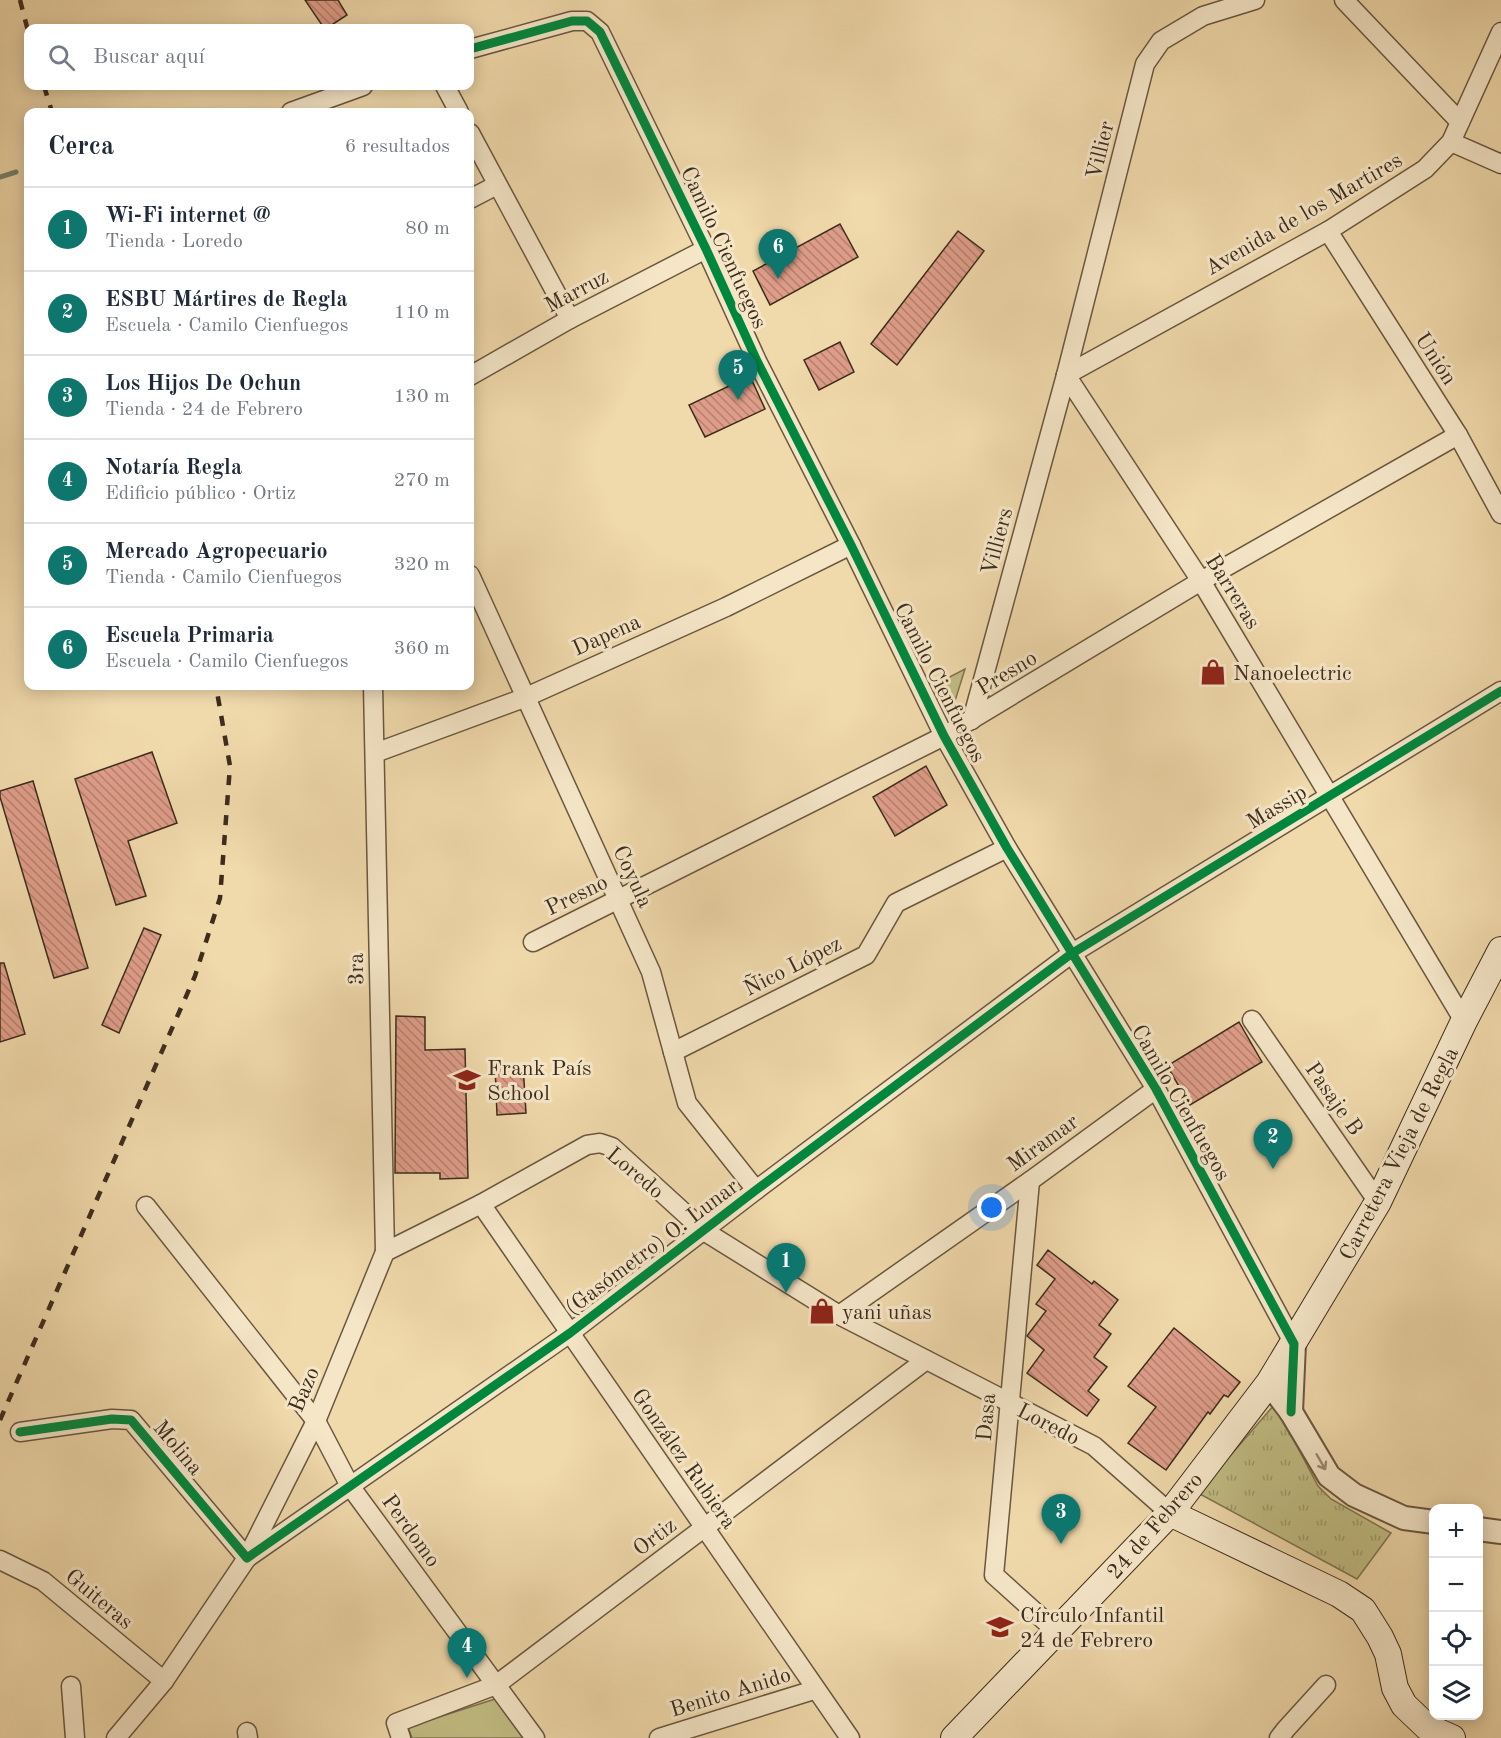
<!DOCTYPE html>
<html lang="es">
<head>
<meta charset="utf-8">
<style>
  body { margin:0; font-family:"Old Standard TT",serif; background:#f2f2f3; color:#1f2937 }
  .controls { position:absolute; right:18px; bottom:18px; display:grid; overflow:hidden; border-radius:12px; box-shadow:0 3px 15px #0003 }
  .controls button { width:54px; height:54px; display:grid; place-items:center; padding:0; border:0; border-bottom:2px solid #e0e1e3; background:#fff; color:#1f2937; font:30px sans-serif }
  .you { position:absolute; left:992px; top:1208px; width:21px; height:21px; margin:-15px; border:4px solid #fff; border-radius:50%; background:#1a73e8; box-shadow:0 0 0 9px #1a73e833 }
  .badge { display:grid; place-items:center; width:39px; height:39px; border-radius:50%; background:#0f766e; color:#fff; font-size:20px; font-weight:700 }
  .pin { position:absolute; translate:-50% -50px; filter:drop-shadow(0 2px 3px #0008) }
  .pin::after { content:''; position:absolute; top:32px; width:21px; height:18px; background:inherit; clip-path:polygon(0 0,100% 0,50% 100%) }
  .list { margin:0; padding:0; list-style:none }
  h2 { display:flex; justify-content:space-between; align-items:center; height:78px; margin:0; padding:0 24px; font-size:26px }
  h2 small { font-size:20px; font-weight:400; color:#747a83 }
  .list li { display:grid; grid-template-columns:39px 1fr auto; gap:18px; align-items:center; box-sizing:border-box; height:84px; padding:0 24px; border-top:2px solid #e0e1e3 }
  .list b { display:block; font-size:22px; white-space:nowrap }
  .list p { margin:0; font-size:20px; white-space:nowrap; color:#747a83 }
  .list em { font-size:20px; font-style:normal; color:#747a83 }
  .icon { flex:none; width:33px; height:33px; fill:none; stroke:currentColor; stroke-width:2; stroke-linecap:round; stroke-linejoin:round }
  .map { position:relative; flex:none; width:1501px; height:1738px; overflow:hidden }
  .search { position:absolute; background:#fff; box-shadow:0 3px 15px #0003; left:24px; top:24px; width:450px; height:66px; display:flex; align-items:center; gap:15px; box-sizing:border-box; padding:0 21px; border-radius:12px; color:#747a83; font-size:22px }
  .panel { position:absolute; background:#fff; box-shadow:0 3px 15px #0003; left:24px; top:108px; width:450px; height:582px; border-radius:12px }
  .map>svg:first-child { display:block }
  .grass { fill:url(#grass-tufts); stroke:#7f7450; stroke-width:1.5 }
  .park { fill:#c1bd84; stroke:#7f7450; stroke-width:1.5 }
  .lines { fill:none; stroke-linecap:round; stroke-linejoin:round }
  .stream { stroke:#75826e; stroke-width:5 }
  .building { fill:url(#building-back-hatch); stroke:#3d2c1d; stroke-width:1.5 }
  .minor-casing { stroke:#6a5740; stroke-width:21 }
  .tertiary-casing { stroke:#6a5740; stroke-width:26 }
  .secondary-casing { stroke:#3d2c1d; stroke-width:28 }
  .minor { stroke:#f5e6c8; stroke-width:18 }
  .tertiary { stroke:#f5e6c8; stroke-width:22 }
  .secondary { stroke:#f5e6c8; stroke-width:26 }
  .rail { stroke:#3d2c1d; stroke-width:4.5; stroke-dasharray:10 10; stroke-linecap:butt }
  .cycleway-casing { stroke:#f5e6c8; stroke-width:13 }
  .cycleway { stroke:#00873e; stroke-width:9 }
  .oneway { stroke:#998972 }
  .labels { text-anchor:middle; stroke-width:6; stroke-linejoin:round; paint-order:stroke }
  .street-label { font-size:22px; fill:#3d2c1d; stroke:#f5e6c8 }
  .poi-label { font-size:22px; fill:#3d2c1d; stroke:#f5e6c8; text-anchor:start }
</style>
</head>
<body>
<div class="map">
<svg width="1501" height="1738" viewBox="0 0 1501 1738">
  <defs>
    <pattern id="grass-tufts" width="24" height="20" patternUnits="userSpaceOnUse" patternTransform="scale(1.5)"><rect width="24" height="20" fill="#c1bd84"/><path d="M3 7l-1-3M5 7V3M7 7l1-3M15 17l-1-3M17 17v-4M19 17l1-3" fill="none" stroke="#9e9a6b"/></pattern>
    <pattern id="building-back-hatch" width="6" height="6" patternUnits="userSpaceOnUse" patternTransform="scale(1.5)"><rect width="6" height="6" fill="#df9d89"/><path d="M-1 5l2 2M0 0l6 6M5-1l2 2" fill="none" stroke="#b6806f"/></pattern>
  </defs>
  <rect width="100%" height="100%" fill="#f0d9ab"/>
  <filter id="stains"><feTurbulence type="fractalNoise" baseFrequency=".00333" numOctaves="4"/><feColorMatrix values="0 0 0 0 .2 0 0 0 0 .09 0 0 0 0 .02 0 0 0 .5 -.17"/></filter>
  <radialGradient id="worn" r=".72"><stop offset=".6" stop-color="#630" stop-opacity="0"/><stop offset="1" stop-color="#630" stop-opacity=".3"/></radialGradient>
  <polygon class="grass" points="1275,1404 1318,1486 1331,1499 1391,1533 1357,1579 1198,1493"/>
  <g class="park">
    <polygon points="965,669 950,717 932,686"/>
    <polygon points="495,1699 523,1738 412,1738 408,1727"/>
  </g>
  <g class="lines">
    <polyline class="stream" points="0,177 16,172"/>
  </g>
  <g class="building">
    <polygon points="305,0 338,0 347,15 327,28 324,28"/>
    <polygon points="840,224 858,257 770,305 753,271"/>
    <polygon points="958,231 984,251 897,365 871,344"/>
    <polygon points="840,342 854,372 819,390 804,360"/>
    <polygon points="750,376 765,409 705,437 689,405"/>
    <polygon points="152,752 177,823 128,841 146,896 116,905 75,779"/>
    <polygon points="926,766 947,805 895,836 873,797"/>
    <polygon points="33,781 88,968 54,978 0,797 0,791"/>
    <polygon points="144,928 161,935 119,1033 102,1025"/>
    <polygon points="0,963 4,963 25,1034 0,1042"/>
    <polygon points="396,1016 425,1017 425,1050 465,1049 468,1178 440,1179 440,1173 395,1173"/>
    <polygon points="1239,1022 1262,1062 1190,1105 1167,1066"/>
    <polygon points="523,1065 526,1113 497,1115 495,1066"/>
    <polygon points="1048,1250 1092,1284 1094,1281 1118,1300 1099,1325 1111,1334 1094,1357 1107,1367 1088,1391 1099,1400 1087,1416 1027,1373 1044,1350 1027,1336 1046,1311 1036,1304 1055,1279 1037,1265"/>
    <polygon points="1174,1328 1240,1382 1228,1397 1224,1395 1210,1414 1208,1412 1166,1470 1128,1443 1156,1407 1128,1386"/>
  </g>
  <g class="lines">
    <g class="minor-casing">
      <g id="minor">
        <polyline points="1344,0 1460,122"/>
        <polyline points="470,49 572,21 587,21 600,32 706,249 757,361 851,545 944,736 1007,848 1156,1089 1294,1344"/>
        <polyline points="445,86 459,112"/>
        <polyline points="291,112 363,86"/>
        <polyline points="470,133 570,319"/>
        <polyline points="1451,142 1501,164"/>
        <polyline points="470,199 497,185"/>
        <polyline points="1328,231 1458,435 1501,514"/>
        <polyline points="1066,375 1201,581 1464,1021"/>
        <polyline points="1066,375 1328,231 1425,169 1451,142 1501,32"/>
        <polyline points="470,376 570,319 706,249"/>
        <polyline points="470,575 651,972 687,1103 756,1190"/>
        <polyline points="373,686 385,1252"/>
        <polyline points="972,720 1066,375 1145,64 1161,41 1203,16 1255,0"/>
        <polyline points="375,753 524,698 726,607 851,545"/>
        <polyline points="533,942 944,736 1201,581 1458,435"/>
        <polyline points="1252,1020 1378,1202"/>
        <polyline points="673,1052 866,955 896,903 1007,848"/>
        <polyline points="1030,1181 994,1575 1056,1631"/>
        <polyline points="481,1204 850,1738"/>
        <polyline points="146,1206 316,1421 350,1486 535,1738"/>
        <polyline points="839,1315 1030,1181 1156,1089"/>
        <polyline points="20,1432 112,1419 131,1420 247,1558 570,1333 756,1190 1071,954 1501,691"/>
        <polyline points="0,1560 43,1581 164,1681"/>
        <polyline points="71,1686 75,1738"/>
        <polyline points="247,1732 248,1738"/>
        <polyline points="116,1738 164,1681 247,1558 316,1421 385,1252 481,1204 587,1145 600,1143 612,1147 704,1231 839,1315 1094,1446 1170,1513"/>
        <polyline points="401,1738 396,1723 496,1685 926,1360"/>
        <polyline points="659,1738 814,1690"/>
        <polyline points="1279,1738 1286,1729 1326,1685"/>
      </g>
    </g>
    <g class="tertiary-casing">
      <g id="tertiary">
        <polyline points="1269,1383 1291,1412 1329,1476 1354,1495 1404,1518 1434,1522"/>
        <polyline points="1291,1412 1294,1344"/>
        <polyline points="1478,1529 1501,1532"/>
      </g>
    </g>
    <g class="secondary-casing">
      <g id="secondary">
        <polyline points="1170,1513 1339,1594 1363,1610 1380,1637 1388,1654 1395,1688 1404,1705 1427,1727 1452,1738"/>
        <polyline points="954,1738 1170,1513 1269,1383 1378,1202 1464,1021 1501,950"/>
      </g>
    </g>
    <use href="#minor" class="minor"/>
    <use href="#tertiary" class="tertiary"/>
    <use href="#secondary" class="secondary"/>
    <g class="rail">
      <polyline points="20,0 28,31"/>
      <polyline points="44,86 52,112"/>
      <polyline points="0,1420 195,976 220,898 230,766 216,686"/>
    </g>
    <g class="cycleway-casing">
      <g id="cycleway">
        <polyline points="470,49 572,21 587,21 600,32 706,249 757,361 851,545 944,736 1007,848 1156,1089 1294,1344 1291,1412"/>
        <polyline points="20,1432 112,1419 131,1420 247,1558 570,1333 756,1190 1071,954 1501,691"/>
      </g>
    </g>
    <use href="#cycleway" class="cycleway"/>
  </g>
  <defs><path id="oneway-shaft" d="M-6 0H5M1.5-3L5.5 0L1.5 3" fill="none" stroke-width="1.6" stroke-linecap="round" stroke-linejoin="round" transform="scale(1.5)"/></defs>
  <use class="oneway" href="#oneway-shaft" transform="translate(1321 1462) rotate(60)"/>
  <defs>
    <g id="shop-bare" transform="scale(2.07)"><path d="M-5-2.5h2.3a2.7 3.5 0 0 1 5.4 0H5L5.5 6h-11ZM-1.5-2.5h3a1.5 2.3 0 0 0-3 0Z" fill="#8f2418" stroke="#f5e6c8" stroke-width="2.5" paint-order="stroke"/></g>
    <g id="school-bare" transform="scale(2.07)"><path d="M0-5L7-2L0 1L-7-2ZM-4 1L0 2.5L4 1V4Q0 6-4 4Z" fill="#8f2418" stroke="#f5e6c8" stroke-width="2.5" paint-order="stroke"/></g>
  </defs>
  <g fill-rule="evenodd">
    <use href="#shop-bare" x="1213" y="672"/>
    <use href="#school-bare" x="467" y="1080"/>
    <use href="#shop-bare" x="822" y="1311"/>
    <use href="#school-bare" x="1000" y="1627"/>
  </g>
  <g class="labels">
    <g class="street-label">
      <text transform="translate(1099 150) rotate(-76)" y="8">Villier</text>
      <text transform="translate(1303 213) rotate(-30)" y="8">Avenida de los Martires</text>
      <text transform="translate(725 247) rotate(65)" y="8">Camilo Cienfuegos</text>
      <text transform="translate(576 290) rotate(-28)" y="8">Marruz</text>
      <text transform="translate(1437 358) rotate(57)" y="8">Unión</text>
      <text transform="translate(996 541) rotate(-75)" y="8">Villiers</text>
      <text transform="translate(1234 591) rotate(58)" y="8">Barreras</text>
      <text transform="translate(606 634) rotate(-24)" y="8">Dapena</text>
      <text transform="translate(1006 672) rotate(-31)" y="8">Presno</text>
      <text transform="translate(941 682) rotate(63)" y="8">Camilo Cienfuegos</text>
      <text transform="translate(1276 806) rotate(-31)" y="8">Massip</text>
      <text transform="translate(634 876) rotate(65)" y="8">Coyula</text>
      <text transform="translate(576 894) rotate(-26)" y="8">Presno</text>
      <text transform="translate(792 965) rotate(-27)" y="8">Ñico López</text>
      <text transform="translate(355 969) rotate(-91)" y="8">3ra</text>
      <text transform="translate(1335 1098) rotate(55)" y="8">Pasaje B</text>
      <text transform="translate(1182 1102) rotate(60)" y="8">Camilo Cienfuegos</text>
      <text transform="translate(1042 1142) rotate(-36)" y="8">Miramar</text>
      <text transform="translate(1398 1153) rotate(-63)" y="8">Carretera Vieja de Regla</text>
      <text transform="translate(636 1172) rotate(40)" y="8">Loredo</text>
      <text transform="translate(651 1246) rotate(-37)" y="8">(Gasómetro) O. Lunar</text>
      <text transform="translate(303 1389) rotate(-67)" y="8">Bazo</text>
      <text transform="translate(985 1417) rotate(-85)" y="8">Dasa</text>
      <text transform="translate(1049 1423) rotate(27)" y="8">Loredo</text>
      <text transform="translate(179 1447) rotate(50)" y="8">Molina</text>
      <text transform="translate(685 1458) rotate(55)" y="8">González Rubiera</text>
      <text transform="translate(1154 1525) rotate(-49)" y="8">24 de Febrero</text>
      <text transform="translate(412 1530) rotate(54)" y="8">Perdomo</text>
      <text transform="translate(654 1536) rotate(-37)" y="8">Ortiz</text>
      <text transform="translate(100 1598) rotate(40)" y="8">Guiteras</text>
      <text transform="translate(730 1691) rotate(-17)" y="8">Benito Anido</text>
    </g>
    <g class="poi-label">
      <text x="1233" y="680">Nanoelectric</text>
      <text x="487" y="1075">Frank País<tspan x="487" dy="25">School</tspan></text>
      <text x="842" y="1319">yani uñas</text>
      <text x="1020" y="1622">Círculo Infantil<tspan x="1020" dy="25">24 de Febrero</tspan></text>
    </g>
  </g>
  <rect width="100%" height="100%" filter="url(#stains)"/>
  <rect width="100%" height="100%" fill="url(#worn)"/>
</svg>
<div class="controls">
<button>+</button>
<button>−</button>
<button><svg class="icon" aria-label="locate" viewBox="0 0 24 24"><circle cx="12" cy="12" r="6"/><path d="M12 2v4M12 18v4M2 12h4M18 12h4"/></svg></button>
<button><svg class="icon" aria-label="layers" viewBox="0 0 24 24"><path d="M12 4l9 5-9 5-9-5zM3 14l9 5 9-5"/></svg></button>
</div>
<div class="you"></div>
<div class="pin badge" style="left:786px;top:1293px">1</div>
<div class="pin badge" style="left:1273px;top:1169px">2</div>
<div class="pin badge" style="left:1061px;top:1544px">3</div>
<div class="pin badge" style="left:467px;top:1678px">4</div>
<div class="pin badge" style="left:738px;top:400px">5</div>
<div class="pin badge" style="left:778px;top:279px">6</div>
<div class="search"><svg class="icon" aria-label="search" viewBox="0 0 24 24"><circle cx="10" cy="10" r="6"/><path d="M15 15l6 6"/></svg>Buscar aquí</div>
<section class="panel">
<h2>Cerca<small>6 resultados</small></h2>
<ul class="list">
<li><span class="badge">1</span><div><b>Wi-Fi internet @</b><p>Tienda · Loredo</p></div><em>80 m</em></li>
<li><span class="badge">2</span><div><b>ESBU Mártires de Regla</b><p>Escuela · Camilo Cienfuegos</p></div><em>110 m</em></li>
<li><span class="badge">3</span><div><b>Los Hijos De Ochun</b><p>Tienda · 24 de Febrero</p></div><em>130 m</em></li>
<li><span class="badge">4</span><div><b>Notaría Regla</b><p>Edificio público · Ortiz</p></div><em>270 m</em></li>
<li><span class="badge">5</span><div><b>Mercado Agropecuario</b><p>Tienda · Camilo Cienfuegos</p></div><em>320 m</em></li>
<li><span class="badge">6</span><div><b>Escuela Primaria</b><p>Escuela · Camilo Cienfuegos</p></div><em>360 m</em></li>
</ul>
</section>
</div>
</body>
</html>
